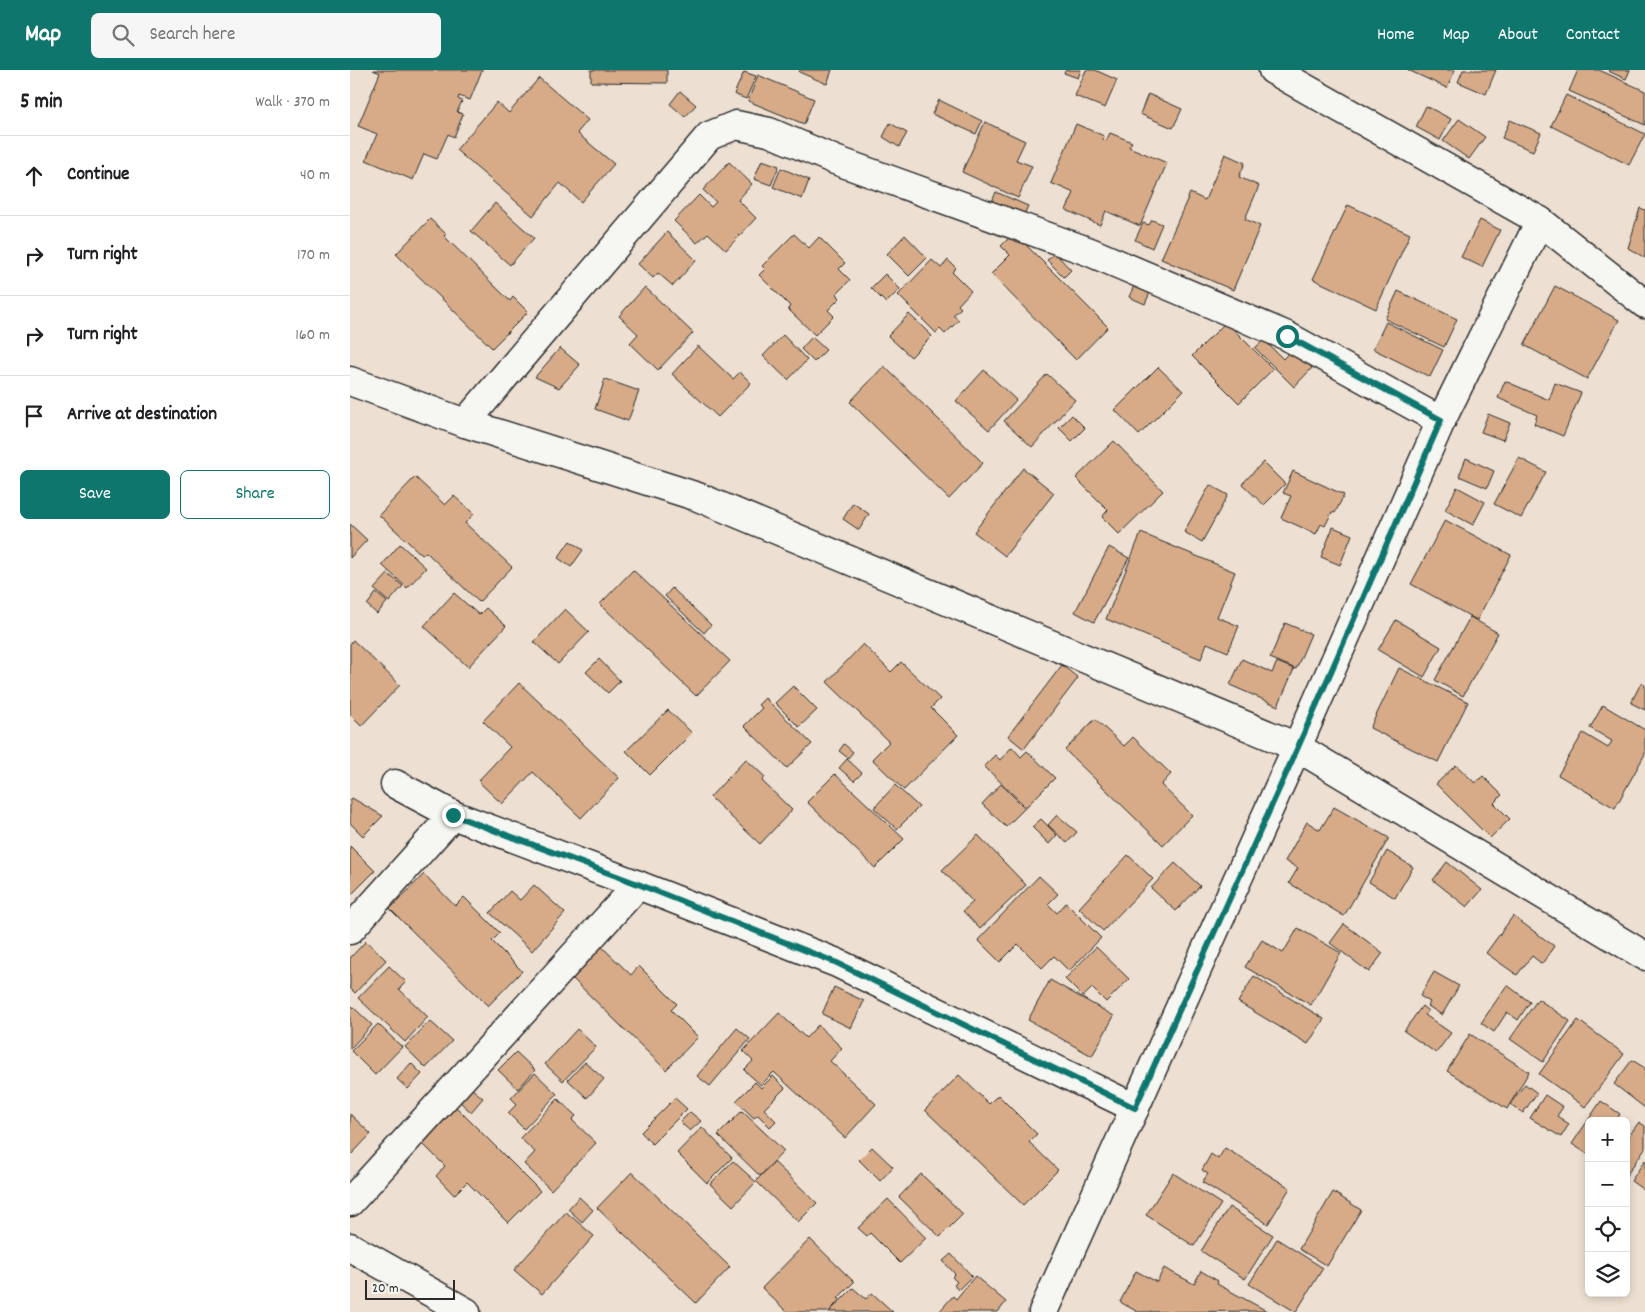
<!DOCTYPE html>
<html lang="en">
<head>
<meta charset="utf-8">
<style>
  body { margin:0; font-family:Dekko,sans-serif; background:#f6f6f6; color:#202124 }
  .controls { position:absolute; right:15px; bottom:15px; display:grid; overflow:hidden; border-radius:8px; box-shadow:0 2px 8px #0003 }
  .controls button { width:45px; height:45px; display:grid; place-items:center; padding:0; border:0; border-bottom:1px solid #e0e0e0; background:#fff; color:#202124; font:25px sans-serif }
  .scale { position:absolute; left:15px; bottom:12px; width:90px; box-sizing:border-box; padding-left:5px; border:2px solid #2b2b2b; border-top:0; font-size:14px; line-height:18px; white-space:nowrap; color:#2b2b2b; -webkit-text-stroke:4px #f6f6f2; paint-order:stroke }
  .stop { position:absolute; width:15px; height:15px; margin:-11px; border:4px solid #0f766e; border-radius:50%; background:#fff }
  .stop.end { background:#0f766e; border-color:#fff; box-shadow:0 1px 5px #0008 }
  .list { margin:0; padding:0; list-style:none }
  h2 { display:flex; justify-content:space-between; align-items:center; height:65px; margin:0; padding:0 20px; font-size:21px }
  h2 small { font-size:16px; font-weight:400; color:#757577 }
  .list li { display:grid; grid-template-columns:32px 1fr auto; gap:15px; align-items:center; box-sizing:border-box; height:80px; padding:0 20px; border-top:1px solid #e0e0e0 }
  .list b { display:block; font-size:19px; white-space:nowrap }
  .list em { font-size:16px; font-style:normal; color:#757577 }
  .actions { display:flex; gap:10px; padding:15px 20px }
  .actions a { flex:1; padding:11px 0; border:1px solid #0f766e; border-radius:8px; text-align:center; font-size:18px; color:#0f766e }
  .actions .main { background:#0f766e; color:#fff }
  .icon { flex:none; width:28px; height:28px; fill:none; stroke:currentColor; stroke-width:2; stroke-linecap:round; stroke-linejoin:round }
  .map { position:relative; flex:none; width:1295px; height:1242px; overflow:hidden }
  header { display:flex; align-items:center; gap:30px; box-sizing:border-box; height:70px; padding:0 25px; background:#0f766e; color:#fff }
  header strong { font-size:24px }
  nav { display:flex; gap:28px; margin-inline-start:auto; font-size:18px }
  .search { width:350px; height:45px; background:#f6f6f6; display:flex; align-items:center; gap:12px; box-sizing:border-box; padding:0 18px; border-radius:8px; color:#757577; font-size:19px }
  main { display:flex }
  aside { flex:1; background:#fff }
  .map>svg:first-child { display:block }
  .building { fill:#d7ab88; stroke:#2b2b2b }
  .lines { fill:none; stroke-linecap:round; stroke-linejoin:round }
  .minor-casing { stroke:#2b2b2b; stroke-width:31 }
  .minor { stroke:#f6f6f2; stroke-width:28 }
  .route { stroke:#0f766e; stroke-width:6 }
</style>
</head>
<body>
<header>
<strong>Map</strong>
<div class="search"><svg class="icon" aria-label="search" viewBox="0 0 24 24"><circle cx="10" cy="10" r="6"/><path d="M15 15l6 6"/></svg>Search here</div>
<nav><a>Home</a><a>Map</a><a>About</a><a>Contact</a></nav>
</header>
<main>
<aside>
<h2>5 min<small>Walk · 370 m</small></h2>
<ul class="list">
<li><svg class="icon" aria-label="ahead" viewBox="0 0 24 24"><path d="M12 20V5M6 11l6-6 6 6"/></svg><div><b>Continue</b></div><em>40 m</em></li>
<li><svg class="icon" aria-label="right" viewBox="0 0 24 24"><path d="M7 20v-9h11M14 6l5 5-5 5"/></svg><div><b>Turn right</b></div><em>170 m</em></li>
<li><svg class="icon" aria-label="right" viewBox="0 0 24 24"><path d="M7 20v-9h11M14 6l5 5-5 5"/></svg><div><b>Turn right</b></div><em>160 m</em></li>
<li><svg class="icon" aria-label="arrive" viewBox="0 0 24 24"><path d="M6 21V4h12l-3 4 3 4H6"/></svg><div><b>Arrive at destination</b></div></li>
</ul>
<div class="actions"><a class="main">Save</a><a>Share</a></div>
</aside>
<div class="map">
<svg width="1295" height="1242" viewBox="0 0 1295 1242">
  <rect width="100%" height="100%" fill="#ede0d2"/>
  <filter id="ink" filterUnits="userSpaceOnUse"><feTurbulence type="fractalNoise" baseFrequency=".02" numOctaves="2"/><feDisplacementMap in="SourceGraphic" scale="10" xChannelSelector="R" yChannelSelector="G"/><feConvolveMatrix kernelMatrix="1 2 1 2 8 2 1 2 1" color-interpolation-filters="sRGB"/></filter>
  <g filter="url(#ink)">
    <g class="building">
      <polygon points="23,0 132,0 120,30 109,26 108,29 112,31 107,42 113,44 104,67 98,64 87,89 74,84 63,110 16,90 27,64 8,56 30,3"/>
      <polygon points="241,0 317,0 317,13 241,12"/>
      <polygon points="450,0 482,0 477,14 449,2"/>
      <polygon points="716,0 731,0 728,8 714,3"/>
      <polygon points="736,0 745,0 767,10 755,38 725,26"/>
      <polygon points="1058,0 1105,0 1097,18"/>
      <polygon points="1113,0 1146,0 1136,24 1108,12"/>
      <polygon points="1228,0 1249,0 1295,21 1295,55 1219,21"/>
      <polygon points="1259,0 1280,0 1276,9 1258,1"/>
      <polygon points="394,2 406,6 396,29 384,24"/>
      <polygon points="408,5 464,29 454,54 398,31"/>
      <polygon points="189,8 238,50 227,63 264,94 231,132 210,113 183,146 106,80 147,32 159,43"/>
      <polygon points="330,21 346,35 335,47 320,34"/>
      <polygon points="798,24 832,39 823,58 790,44"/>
      <polygon points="1216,25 1295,64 1279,95 1201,56"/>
      <polygon points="589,30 632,51 626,64 582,44"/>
      <polygon points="1076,36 1101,49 1090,70 1066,57"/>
      <polygon points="1109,49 1135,67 1119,89 1093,71"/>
      <polygon points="1160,50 1191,63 1183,81 1152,68"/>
      <polygon points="635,52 675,71 666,90 682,96 668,128 612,102"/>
      <polygon points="540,53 557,63 549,77 533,67"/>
      <polygon points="726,54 754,66 753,70 756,71 760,63 782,72 779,77 817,93 790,156 756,141 750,155 716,140 724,123 701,113"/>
      <polygon points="875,84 895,93 889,107 909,116 895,149 910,156 883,220 811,189 840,123 855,130"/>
      <polygon points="412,90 429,96 421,115 404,109"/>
      <polygon points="379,92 402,114 388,130 406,148 376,180 358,163 347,173 324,151 349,125 361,137 366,132 353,120"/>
      <polygon points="431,98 459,110 452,129 423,117"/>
      <polygon points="646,122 678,136 672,149 641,134"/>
      <polygon points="145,133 184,168 160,195 121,161"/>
      <polygon points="998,135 1060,164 1026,239 963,209"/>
      <polygon points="1290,138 1295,140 1295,188 1278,178"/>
      <polygon points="80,149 96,164 94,166 160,231 163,227 178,242 142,278 46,184"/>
      <polygon points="802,150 812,154 802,178 785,170 793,153 799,155"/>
      <polygon points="1130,150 1150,160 1132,197 1111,187"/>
      <polygon points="317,162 346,190 323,216 308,203 303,208 288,194"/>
      <polygon points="664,163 758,257 726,290 641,204 660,185 651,176"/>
      <polygon points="444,164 459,178 469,167 495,193 489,199 500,210 486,224 490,228 478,240 484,246 465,265 438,239 440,236 409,205 415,199 412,196"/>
      <polygon points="555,165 577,188 559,206 537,184"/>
      <polygon points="705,183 721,200 714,207 697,190"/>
      <polygon points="582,190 591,198 598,190 606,198 602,202 621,221 608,235 611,238 603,245 609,250 595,264 590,259 586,263 548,225"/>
      <polygon points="535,204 550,219 536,233 521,218"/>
      <polygon points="786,211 802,218 795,234 779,227"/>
      <polygon points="1205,216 1269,250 1237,309 1174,275"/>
      <polygon points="295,217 343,263 308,300 280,273 288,264 269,246"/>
      <polygon points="1048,221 1107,249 1094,277 1035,249"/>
      <polygon points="559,244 582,266 561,287 538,266"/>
      <polygon points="876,252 923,299 889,333 842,286"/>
      <polygon points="1036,252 1093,280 1080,307 1023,279"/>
      <polygon points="433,265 457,290 438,310 413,286"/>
      <polygon points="462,267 476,280 464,292 451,279"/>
      <polygon points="914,270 933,289 942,279 962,298 944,317 905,278"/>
      <polygon points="348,276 383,309 390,302 401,313 368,347 322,304"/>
      <polygon points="210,278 230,295 209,318 185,307"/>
      <polygon points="534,296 633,393 599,429 500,332"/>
      <polygon points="808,297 833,321 789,365 765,340"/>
      <polygon points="634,300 666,330 639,360 606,331"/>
      <polygon points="697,304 725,330 682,377 654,351"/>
      <polygon points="255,309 289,321 278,351 245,339"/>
      <polygon points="1155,311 1199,330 1205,313 1231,323 1213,366 1184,354 1187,345 1148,328"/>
      <polygon points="1138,344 1160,353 1153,370 1131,362"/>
      <polygon points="722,345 735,358 722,371 709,358"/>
      <polygon points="764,371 813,421 769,464 752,447 758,440 726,408"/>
      <polygon points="1116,388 1144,401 1137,418 1109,406"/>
      <polygon points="1169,388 1196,402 1171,448 1144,434"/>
      <polygon points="913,392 935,414 914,435 892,414"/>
      <polygon points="673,398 704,423 655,486 624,462"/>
      <polygon points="943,401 994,425 985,443 982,442 975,456 971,454 966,464 931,448 941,426 933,423"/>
      <polygon points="65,407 95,435 104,426 124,444 115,453 162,497 129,532 76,482 72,485 29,445"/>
      <polygon points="860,415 878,425 852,472 834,462"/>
      <polygon points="1107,417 1135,432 1123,455 1095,440"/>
      <polygon points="503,433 519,444 509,460 493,449"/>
      <polygon points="1095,450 1161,485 1127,550 1061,514"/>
      <polygon points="0,454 17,470 0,488"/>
      <polygon points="983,457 1002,465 990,495 971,487"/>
      <polygon points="791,463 885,502 867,547 889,556 878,582 857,573 851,589 756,549"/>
      <polygon points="220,471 233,480 221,497 208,488"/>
      <polygon points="50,474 76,498 57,518 32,495"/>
      <polygon points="759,477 779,488 744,552 725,542"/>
      <polygon points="283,500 380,591 346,626 250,534"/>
      <polygon points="38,504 53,516 39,532 24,519"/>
      <polygon points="322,518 361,555 354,563 315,526"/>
      <polygon points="26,523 37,532 27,544 17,535"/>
      <polygon points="104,523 129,545 136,538 156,556 118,597 74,556"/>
      <polygon points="215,539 239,562 208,594 184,572"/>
      <polygon points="1120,547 1148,563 1113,626 1085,610"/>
      <polygon points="1046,550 1091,577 1074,607 1028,580"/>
      <polygon points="935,553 961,564 946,599 920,588"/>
      <polygon points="3,570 50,615 11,656 0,645 0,574"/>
      <polygon points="513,574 541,602 551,592 590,629 581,638 608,665 554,720 522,689 539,672 477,612"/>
      <polygon points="249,589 270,611 258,623 236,602"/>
      <polygon points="892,589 922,603 927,592 944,599 928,636 880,615"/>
      <polygon points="712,595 728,608 674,679 658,666"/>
      <polygon points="1049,598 1118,632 1088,692 1020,658"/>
      <polygon points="169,613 269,708 231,748 183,702 152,734 128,711 160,677 133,651"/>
      <polygon points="1291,613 1295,615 1295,640 1281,633"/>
      <polygon points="443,616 467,640 449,657 425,633"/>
      <polygon points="415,628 462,674 437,698 394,656 412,638 408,635"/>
      <polygon points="1253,635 1295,660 1295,684 1265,738 1208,705 1233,663 1258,678 1262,671 1240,658"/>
      <polygon points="318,640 342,663 300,705 276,681"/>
      <polygon points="745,649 774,676 783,667 821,704 811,715 842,745 813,775 715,680"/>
      <polygon points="494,674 503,682 498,688 489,681"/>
      <polygon points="662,677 671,687 677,681 705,708 676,737 634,696 645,685 650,690"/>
      <polygon points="396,689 415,707 412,711 442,740 410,774 360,727"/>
      <polygon points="497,689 512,703 504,711 489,698"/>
      <polygon points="1106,695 1125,713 1133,706 1152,725 1144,733 1160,749 1140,768 1086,714"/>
      <polygon points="485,704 554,769 525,798 457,732"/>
      <polygon points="651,714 675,738 656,757 632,734"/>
      <polygon points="545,715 569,737 547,759 524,738"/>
      <polygon points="2,728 33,746 13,766 0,753 0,730"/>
      <polygon points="984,737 1039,768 994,846 939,813 948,798 935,791 957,752 970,760"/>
      <polygon points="707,745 727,762 717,773 698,755"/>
      <polygon points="691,749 707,765 699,774 682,757"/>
      <polygon points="628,765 676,815 630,859 613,841 623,832 592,800"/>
      <polygon points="0,776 25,801 0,826"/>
      <polygon points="1037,781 1063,797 1045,828 1019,812"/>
      <polygon points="778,785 803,809 753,861 729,838"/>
      <polygon points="1097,792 1132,820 1117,837 1083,810"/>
      <polygon points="825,793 850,816 826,841 801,818"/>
      <polygon points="74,804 105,836 114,827 150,863 142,871 172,901 138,936 40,839"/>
      <polygon points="689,806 708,824 698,834 707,843 716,833 751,868 719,901 704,886 692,898 668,874 650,892 628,870"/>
      <polygon points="184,815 215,843 182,881 140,843 160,821 170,830"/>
      <polygon points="1163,846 1204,876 1192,894 1182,886 1167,905 1136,883"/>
      <polygon points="994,854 1033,883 1019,902 980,873"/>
      <polygon points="948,858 991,883 961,935 895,897 912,870 933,883"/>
      <polygon points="16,871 36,890 5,923 0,918 0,888"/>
      <polygon points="251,876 281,905 289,896 327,934 321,940 348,967 316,1000 221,907"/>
      <polygon points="746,877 779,909 756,932 742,918 733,927 715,909"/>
      <polygon points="39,896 56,912 49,919 78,947 55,972 8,928"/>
      <polygon points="1084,902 1109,916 1092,945 1078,936 1080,932 1070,926"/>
      <polygon points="904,906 974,949 958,974 888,932"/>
      <polygon points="700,910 764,946 742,986 678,950"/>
      <polygon points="1157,915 1180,932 1168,950 1157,942 1144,962 1131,953"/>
      <polygon points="484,917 514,931 501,958 472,944"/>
      <polygon points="1188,929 1220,951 1193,992 1160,969"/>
      <polygon points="2,936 22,955 0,979 0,939"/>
      <polygon points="1072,936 1078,941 1075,945 1101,963 1086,983 1054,961"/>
      <polygon points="429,943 456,968 468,955 492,978 480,991 526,1034 495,1068 424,1002 411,1015 394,1000 403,991 393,981"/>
      <polygon points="1228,950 1274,984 1235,1037 1189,1004"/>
      <polygon points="80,951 102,971 76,998 55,977"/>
      <polygon points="28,954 52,977 25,1005 1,981"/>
      <polygon points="387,958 400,969 360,1016 347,1006"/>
      <polygon points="227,959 246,977 213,1011 195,994"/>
      <polygon points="1120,964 1179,1002 1157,1039 1097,1001"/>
      <polygon points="166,982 185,1000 168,1019 148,1000"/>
      <polygon points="1282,990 1295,998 1295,1038 1264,1014"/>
      <polygon points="235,992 254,1009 237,1028 218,1010"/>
      <polygon points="61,993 72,1004 58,1019 47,1009"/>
      <polygon points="185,1003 207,1024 174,1059 158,1043 167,1034 161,1028"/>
      <polygon points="609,1005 639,1034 648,1025 687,1064 679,1072 708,1100 673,1135 575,1040"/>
      <polygon points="423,1006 435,1018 414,1039 426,1051 420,1057 408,1045 404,1048 386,1031 405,1012 411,1018"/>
      <polygon points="1175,1014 1187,1023 1173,1043 1160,1034"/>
      <polygon points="121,1018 133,1028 121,1042 109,1031"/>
      <polygon points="1195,1025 1213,1037 1207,1046 1219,1054 1211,1067 1180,1048"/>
      <polygon points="325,1028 337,1039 302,1074 291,1062"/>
      <polygon points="208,1029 226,1046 222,1050 246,1073 201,1120 174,1094 185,1082 170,1068"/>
      <polygon points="1251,1031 1270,1044 1266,1051 1239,1051 1239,1085 1222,1074"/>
      <polygon points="103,1034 190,1121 158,1153 117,1112 104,1125 86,1106 95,1096 68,1069"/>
      <polygon points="392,1041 434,1081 410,1106 368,1065"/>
      <polygon points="340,1042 351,1051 340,1061 330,1052"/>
      <polygon points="0,1044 21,1064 0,1086"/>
      <polygon points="1289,1052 1295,1056 1295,1078 1276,1106 1276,1065 1278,1067"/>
      <polygon points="352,1057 382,1088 357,1113 327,1083"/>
      <polygon points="522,1077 543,1097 530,1111 509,1090"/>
      <polygon points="875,1078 940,1118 918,1154 852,1112 858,1104 852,1100 861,1084 868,1089"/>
      <polygon points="1295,1090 1295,1121 1281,1111"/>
      <polygon points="383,1091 406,1112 383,1136 360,1114"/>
      <polygon points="424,1092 467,1133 448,1152 406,1111"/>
      <polygon points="282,1102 380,1197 346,1233 247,1138"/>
      <polygon points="823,1103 871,1134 844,1176 796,1145"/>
      <polygon points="571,1104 613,1144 590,1167 549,1127"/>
      <polygon points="983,1122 1011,1140 977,1196 949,1179"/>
      <polygon points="229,1127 243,1140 232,1152 218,1139"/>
      <polygon points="538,1129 576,1168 550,1193 520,1163 517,1166 508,1158"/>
      <polygon points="879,1137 923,1165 895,1209 851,1181"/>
      <polygon points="216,1142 244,1166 192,1224 164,1200"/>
      <polygon points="460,1169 504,1212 488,1228 490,1229 479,1242 437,1242 412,1218"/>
      <polygon points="927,1169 973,1198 946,1242 899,1214"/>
      <polygon points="601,1184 622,1206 608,1220 604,1215 607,1212 602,1207 605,1204 593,1191"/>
      <polygon points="814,1198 844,1214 851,1201 868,1211 867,1214 917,1241 785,1242 786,1241 770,1232 786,1201 807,1212"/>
      <polygon points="625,1206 656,1232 648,1242 589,1242 603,1226 606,1229"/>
      <polygon points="503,1218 516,1229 522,1223 543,1242 479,1242"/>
    </g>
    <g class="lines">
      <g class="minor-casing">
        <g id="minor">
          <polyline points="923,0 1190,151 1295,234"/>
          <polyline points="0,311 115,353 348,427 947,677 1295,886"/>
          <polyline points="115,353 359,66 386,55 419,62 485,90 740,182 937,266 1091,351"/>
          <polyline points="45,714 103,745 288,815 487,893 785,1038"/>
          <polyline points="0,860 103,745"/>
          <polyline points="0,1132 288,815"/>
          <polyline points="0,1177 116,1242"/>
          <polyline points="693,1242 947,677 1091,351 1190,151"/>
        </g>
      </g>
      <use href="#minor" class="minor"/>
    </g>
  </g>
  <g class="lines" filter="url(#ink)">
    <polyline class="route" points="103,745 288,814 487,893 785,1038 948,677 1091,350 937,266"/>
  </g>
</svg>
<div class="controls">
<button>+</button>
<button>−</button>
<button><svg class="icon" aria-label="locate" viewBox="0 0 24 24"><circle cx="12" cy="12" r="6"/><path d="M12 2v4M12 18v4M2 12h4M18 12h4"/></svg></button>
<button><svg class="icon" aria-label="layers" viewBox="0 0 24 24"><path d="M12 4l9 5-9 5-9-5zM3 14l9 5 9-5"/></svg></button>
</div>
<div class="scale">20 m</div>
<div class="stop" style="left:937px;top:266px"></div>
<div class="stop end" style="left:103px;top:745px"></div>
</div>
</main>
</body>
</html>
